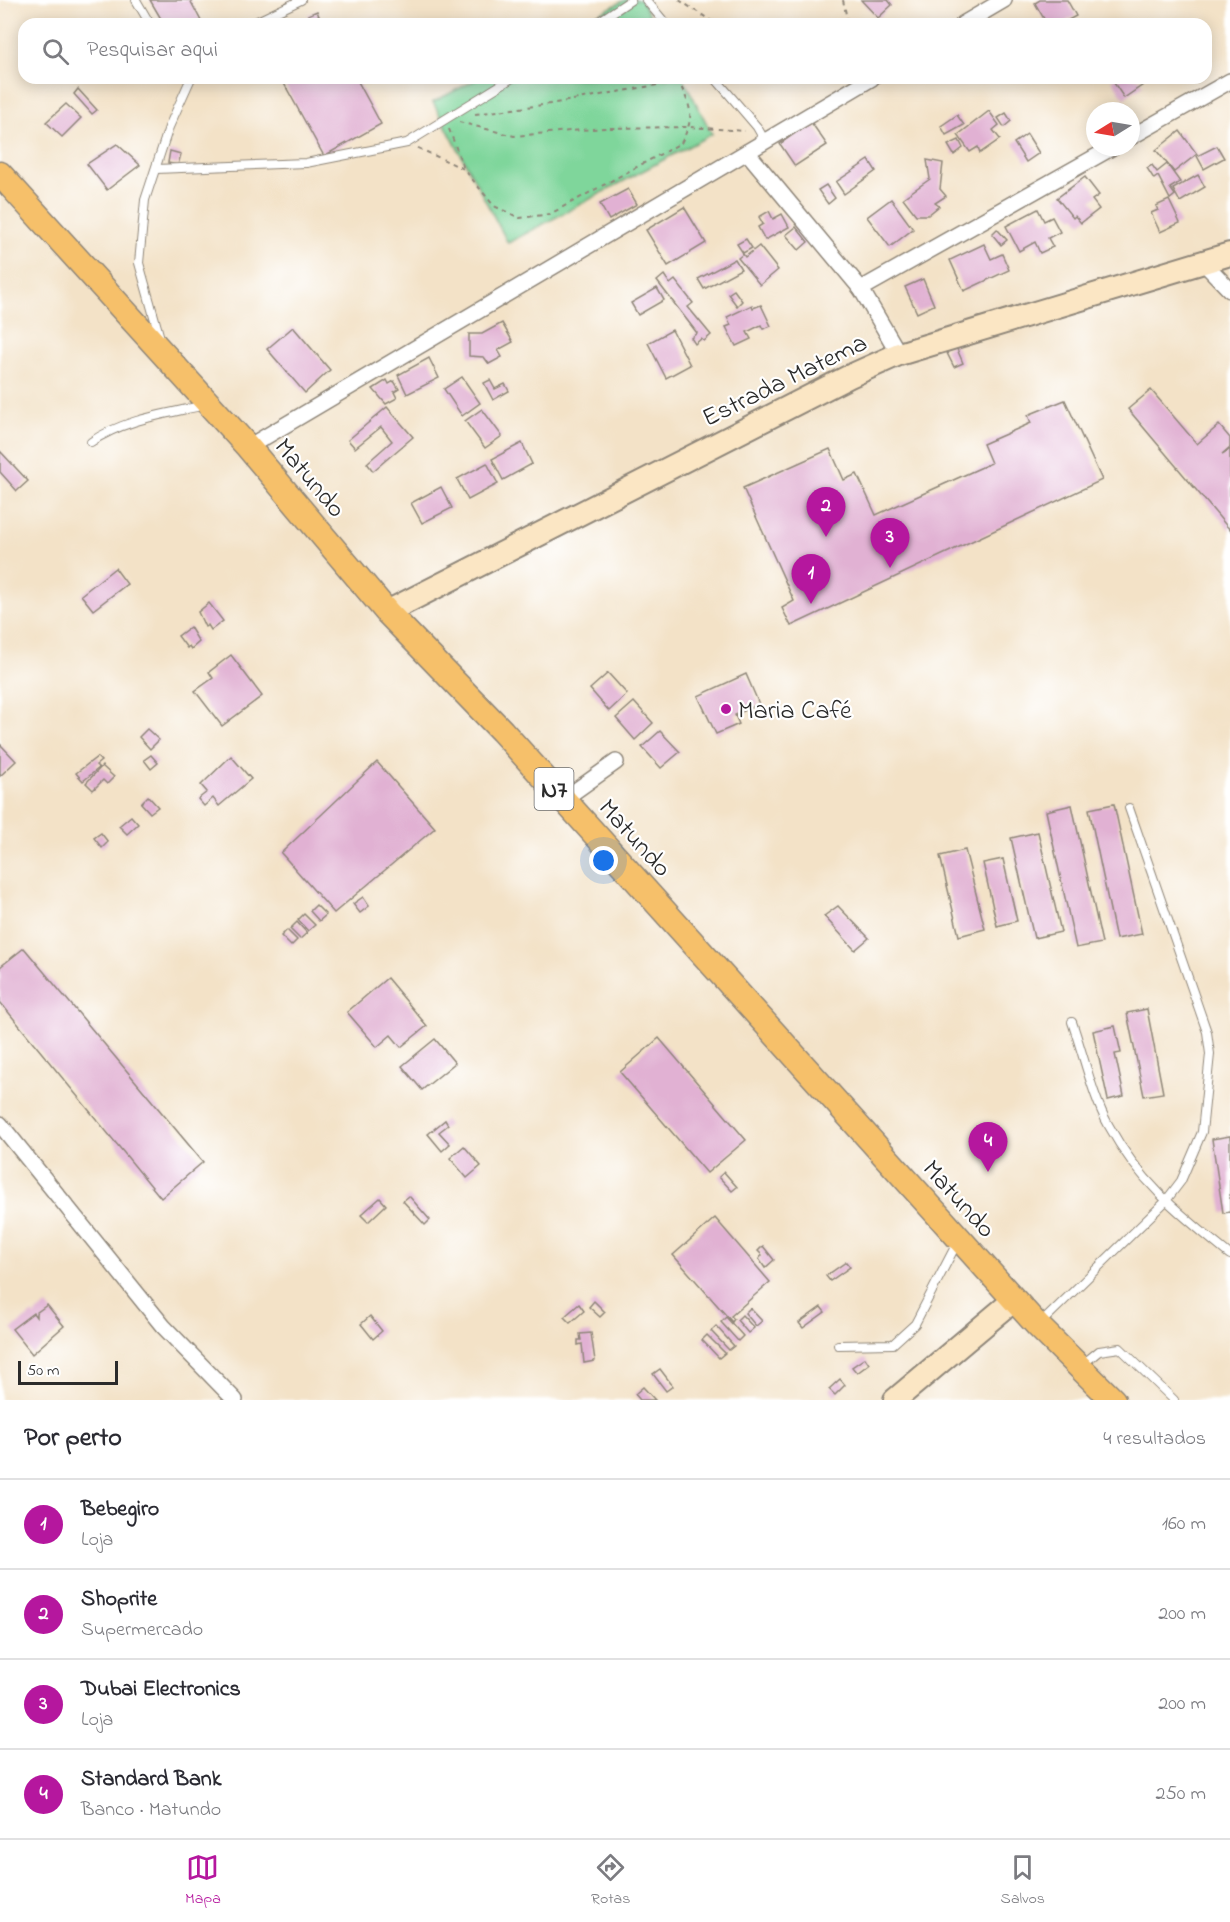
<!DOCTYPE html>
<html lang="pt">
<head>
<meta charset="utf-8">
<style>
  body { margin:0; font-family:"Indie Flower",sans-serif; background:#f7f7f7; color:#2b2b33 }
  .compass { position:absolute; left:1086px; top:102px; width:54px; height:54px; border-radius:50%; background:#fff; box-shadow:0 3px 15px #0003; rotate:259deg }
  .scale { position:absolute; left:18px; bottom:15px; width:100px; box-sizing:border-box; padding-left:6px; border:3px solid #2b2b2b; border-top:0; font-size:16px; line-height:21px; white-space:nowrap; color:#2b2b2b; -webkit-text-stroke:4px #fff; paint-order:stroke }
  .you { position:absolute; left:604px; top:861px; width:21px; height:21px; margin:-15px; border:4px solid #fff; border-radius:50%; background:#1a73e8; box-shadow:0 0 0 9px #1a73e833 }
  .badge { display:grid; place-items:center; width:39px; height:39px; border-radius:50%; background:#b5179e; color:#fff; font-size:20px; font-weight:700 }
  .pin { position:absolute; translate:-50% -50px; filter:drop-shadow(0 2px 3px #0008) }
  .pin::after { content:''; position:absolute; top:32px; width:21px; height:18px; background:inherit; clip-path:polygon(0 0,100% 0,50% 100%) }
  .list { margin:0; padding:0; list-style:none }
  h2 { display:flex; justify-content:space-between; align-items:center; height:78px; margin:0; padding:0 24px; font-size:26px }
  h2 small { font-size:20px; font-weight:400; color:#7c7c81 }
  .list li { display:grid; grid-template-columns:39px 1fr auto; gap:18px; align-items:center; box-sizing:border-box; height:90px; padding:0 24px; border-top:2px solid #e1e1e2 }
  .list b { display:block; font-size:22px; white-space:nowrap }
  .list p { margin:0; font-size:20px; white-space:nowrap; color:#7c7c81 }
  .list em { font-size:20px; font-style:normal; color:#7c7c81 }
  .icon { flex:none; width:33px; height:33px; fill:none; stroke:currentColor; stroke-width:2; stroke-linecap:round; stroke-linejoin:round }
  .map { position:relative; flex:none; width:1230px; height:1400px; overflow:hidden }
  .search { position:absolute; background:#fff; box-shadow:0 3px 15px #0003; left:18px; right:18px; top:18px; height:66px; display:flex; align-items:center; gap:15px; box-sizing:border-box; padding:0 21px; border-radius:18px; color:#7c7c81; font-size:22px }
  .sheet { height:438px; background:#fff }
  nav { display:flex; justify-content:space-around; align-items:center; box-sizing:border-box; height:84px; border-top:2px solid #e1e1e2; background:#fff; font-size:16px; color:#7c7c81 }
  nav a { display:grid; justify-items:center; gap:3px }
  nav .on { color:#b5179e }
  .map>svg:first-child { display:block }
  .green { fill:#7fd69b; stroke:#558063; stroke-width:1.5 }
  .building { fill:#e1b1d3 }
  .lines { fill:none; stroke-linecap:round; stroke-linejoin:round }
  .lane-casing { stroke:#8f8679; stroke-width:10 }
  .street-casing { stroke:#8f8679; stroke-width:18 }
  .secondary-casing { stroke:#8f8679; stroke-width:26 }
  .primary-casing { stroke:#8f8679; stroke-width:27 }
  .path { stroke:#8f8679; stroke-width:2; stroke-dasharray:4.5 4.5; stroke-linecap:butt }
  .lane { stroke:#fff; stroke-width:8 }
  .street { stroke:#fff; stroke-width:15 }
  .secondary { stroke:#fbe6c4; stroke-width:22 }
  .primary { stroke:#f6c06b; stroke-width:24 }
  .poi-dot { fill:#b5179e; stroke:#fff; stroke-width:2 }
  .labels { text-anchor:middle; stroke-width:4.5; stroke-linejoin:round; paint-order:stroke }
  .shield { fill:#fff; stroke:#6b6b6b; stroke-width:1.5 }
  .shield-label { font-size:24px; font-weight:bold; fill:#2b2b2b }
  .street-label { font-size:26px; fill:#2b2b2b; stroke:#fff }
  .poi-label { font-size:26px; fill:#2b2b2b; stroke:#fff; text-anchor:start }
</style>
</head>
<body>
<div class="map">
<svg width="1230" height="1400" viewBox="0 0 1230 1400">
  <rect width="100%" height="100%" fill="#fff"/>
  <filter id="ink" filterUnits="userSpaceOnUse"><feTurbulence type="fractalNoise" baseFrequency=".0167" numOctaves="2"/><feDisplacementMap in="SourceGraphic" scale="12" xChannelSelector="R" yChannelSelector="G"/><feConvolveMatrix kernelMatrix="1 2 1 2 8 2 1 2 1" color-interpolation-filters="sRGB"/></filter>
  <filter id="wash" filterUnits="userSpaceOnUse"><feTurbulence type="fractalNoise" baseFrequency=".008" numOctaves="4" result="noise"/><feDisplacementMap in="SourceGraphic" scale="24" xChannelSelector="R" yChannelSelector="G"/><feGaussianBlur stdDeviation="1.35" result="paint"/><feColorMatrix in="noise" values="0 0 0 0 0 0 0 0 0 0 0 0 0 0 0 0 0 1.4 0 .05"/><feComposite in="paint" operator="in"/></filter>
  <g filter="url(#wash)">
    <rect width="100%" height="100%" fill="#f3e2c7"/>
    <g class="green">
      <polygon points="625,0 641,0 654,24 580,24"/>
      <polygon points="479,78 683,78 712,134 508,243 433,102"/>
    </g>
    <g id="blocks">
      <g class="building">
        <polygon points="150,0 190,0 201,21 196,24 164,24"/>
        <polygon points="861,0 888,0 892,5 878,18"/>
        <polygon points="1040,0 1067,0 1076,16 1061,24 1047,24 1035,3"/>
        <polygon points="317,11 322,24 312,24 308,15"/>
        <polygon points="281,78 356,78 381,124 324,156"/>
        <polygon points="1115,78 1139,78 1143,85 1124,98 1112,80"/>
        <polygon points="78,89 97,110 92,114 74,94"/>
        <polygon points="66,104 81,118 62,137 46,122"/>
        <polygon points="989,111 999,125 993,130 1000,139 980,153 978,147 970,152 958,135"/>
        <polygon points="1006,113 1011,121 1004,127 998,118"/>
        <polygon points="957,115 964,125 946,135 941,126"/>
        <polygon points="811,122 827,145 795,166 780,144"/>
        <polygon points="1180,131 1197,154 1174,172 1156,150"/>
        <polygon points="1027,134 1039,153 1026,162 1014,143"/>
        <polygon points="959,140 963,148 954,155 948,145"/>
        <polygon points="117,144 140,165 107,190 87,164"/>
        <polygon points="1217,146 1224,158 1204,169 1197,156"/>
        <polygon points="170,151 181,154 178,165 168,163"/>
        <polygon points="869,160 876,171 844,194 836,182"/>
        <polygon points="927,160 943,163 940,189 946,196 935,203 939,206 928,215 916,215 903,198 930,179"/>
        <polygon points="1167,164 1180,182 1170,188 1175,195 1170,199 1158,176 1154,179 1147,168 1152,165 1157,172"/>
        <polygon points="1198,175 1205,187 1180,202 1173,189"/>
        <polygon points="1085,177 1099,195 1092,200 1099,209 1081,223 1075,216 1073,218 1057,198"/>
        <polygon points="826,185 835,198 828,204 818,190"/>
        <polygon points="628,189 637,204 609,220 600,204"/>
        <polygon points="891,199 913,229 890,247 867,217"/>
        <polygon points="1169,200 1180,223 1160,232 1151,213 1158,210 1156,206"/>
        <polygon points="684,207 706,243 668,266 646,230"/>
        <polygon points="1038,209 1044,221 1052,217 1060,232 1048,238 1053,247 1040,253 1035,242 1019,251 1006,226"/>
        <polygon points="769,211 773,219 782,214 789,227 765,240 758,227 763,224 759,217"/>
        <polygon points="796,227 808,242 799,250 786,235"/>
        <polygon points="997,229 1007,240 1001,245 992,234"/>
        <polygon points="746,239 752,248 743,253 737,244"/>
        <polygon points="984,244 991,259 1002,254 1009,270 964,291 950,260"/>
        <polygon points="759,246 778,270 760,285 738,258 743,254 745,257"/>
        <polygon points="735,259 741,269 704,289 698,279"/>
        <polygon points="664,275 670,284 675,280 693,303 688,307 711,335 704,341 701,339 695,344 691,338 697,333 657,281"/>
        <polygon points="923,279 934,305 917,313 905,287"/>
        <polygon points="657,288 664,300 638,315 631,303"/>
        <polygon points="734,290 742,301 737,306 728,294"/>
        <polygon points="752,305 753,308 761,305 771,326 763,329 761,325 747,332 751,339 736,346 726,327 731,325 727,317"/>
        <polygon points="502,323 513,342 498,350 502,357 489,364 484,357 469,356 469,334 482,334"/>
        <polygon points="293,327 330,370 305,393 267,349"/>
        <polygon points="672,330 690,365 666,378 648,343"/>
        <polygon points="954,342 963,363 954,367 945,349"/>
        <polygon points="429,358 439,378 407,394 398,375"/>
        <polygon points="462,377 480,403 462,416 444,389"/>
        <polygon points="387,380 389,384 394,381 399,389 394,392 397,398 386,404 373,389"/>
        <polygon points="490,380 495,389 505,384 509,391 493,400 484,383"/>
        <polygon points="1151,390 1197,444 1219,425 1230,438 1230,447 1222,454 1230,449 1230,530 1128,409"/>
        <polygon points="1065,400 1102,480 791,626 782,608 794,601 743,488 830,449 844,480 857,474 876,515 991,463 983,444 1031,423 1028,415"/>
        <polygon points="387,407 413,437 373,471 367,463 392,441 381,427 355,448 348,440"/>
        <polygon points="482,409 502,436 485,448 465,421"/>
        <polygon points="522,443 532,464 503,480 492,459"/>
        <polygon points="0,451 28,481 17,491 0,472"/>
        <polygon points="487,463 498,484 468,500 457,479"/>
        <polygon points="441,487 452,508 422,523 411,503"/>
        <polygon points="115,568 127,584 93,610 81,595"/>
        <polygon points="209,603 223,621 211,630 208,625 205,627 198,612"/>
        <polygon points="190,627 199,642 191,649 189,646 187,648 178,636"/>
        <polygon points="231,655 262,696 222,726 195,691 213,678 209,672"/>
        <polygon points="608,673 627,694 609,711 590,689"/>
        <polygon points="746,674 759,704 735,715 739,724 716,734 698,696"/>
        <polygon points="634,702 653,723 635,740 616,718"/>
        <polygon points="147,729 159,740 150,749 139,737"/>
        <polygon points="660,731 680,752 661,768 642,747"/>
        <polygon points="0,744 16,761 0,776"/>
        <polygon points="151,755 158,763 151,769 144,760"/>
        <polygon points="231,756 251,779 219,806 213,798 204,806 198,799 207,792 201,785"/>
        <polygon points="97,757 101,761 96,765 99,768 83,781 76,773"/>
        <polygon points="377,762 435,828 334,913 281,853"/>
        <polygon points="102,766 114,777 107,784 103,780 93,790 86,783"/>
        <polygon points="148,796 158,807 150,813 141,803"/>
        <polygon points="1114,804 1142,934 1116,939 1089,809"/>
        <polygon points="1072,805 1102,943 1076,948 1046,811"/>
        <polygon points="131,816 138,824 127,834 119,826"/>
        <polygon points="1038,832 1061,932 1034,938 1011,838"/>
        <polygon points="101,833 108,842 102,848 94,838"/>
        <polygon points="965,850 985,929 959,936 940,856"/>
        <polygon points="1003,859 1017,921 997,926 983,863"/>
        <polygon points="363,897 369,906 360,913 353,904"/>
        <polygon points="316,905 326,915 319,921 310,911"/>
        <polygon points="838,906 869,938 855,950 824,916"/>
        <polygon points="304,914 315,925 308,931 298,920"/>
        <polygon points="297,922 307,933 300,939 290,929"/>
        <polygon points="287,930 297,940 291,946 281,936"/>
        <polygon points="24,948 203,1162 161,1198 0,1002 0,967"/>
        <polygon points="387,978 427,1026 401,1047 391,1035 377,1047 347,1012"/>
        <polygon points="1147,1009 1163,1093 1144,1096 1127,1013"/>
        <polygon points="1115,1026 1121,1053 1115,1054 1124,1096 1108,1100 1093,1031"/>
        <polygon points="659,1038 746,1140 707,1173 620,1072"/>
        <polygon points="435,1039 455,1063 422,1090 402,1066"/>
        <polygon points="445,1120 448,1125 439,1132 450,1144 442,1151 428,1134"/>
        <polygon points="1230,1136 1230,1212 1223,1213 1212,1139"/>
        <polygon points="464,1146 481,1166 467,1178 450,1158"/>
        <polygon points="724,1172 737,1187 732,1191 719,1177"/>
        <polygon points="409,1196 430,1220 425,1225 403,1201"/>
        <polygon points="380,1198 386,1205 368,1222 361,1215"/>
        <polygon points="715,1218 770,1282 731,1316 734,1319 732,1322 673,1255"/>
        <polygon points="763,1246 774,1260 765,1268 759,1259 762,1255 758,1251"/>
        <polygon points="846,1262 850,1267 830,1281 826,1276"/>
        <polygon points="594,1301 605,1312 600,1317 589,1307"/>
        <polygon points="579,1304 584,1311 570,1323 564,1317"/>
        <polygon points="47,1305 64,1326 32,1354 12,1329 33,1313 36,1317 36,1313"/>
        <polygon points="821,1307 825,1312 803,1328 799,1323"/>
        <polygon points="750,1308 762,1321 756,1326 745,1313"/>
        <polygon points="742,1315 754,1328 748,1333 737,1320"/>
        <polygon points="370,1316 382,1331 373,1339 361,1324"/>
        <polygon points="726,1317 743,1336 738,1341 721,1322"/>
        <polygon points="716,1326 734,1346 729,1350 711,1331"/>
        <polygon points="591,1333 595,1361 584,1363 582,1344 578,1345 578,1340 581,1340 580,1334"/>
        <polygon points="707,1335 725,1353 719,1358 702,1340"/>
        <polygon points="865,1358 869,1364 857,1373 852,1367"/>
        <polygon points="660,1369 673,1386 666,1391 653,1374"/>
        <polygon points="840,1379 845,1385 835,1395 829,1389"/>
        <polygon points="643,1387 655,1400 640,1400 635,1394"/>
      </g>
    </g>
  </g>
  <g filter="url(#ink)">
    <use href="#blocks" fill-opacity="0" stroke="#8f8679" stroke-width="1.5"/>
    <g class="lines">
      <g class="lane-casing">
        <g id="lane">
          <polyline points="136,0 150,24"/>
          <polyline points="646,0 666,24"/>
          <polyline points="251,24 301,0"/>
          <polyline points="595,24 631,0"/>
          <polyline points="715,78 757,127 765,141"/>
          <polyline points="156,169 306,163 407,143 512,78"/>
          <polyline points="160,338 139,263 145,200 169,127 191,78"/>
          <path d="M91,442C124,419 167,414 205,405"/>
          <path d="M1072,1022C1083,1053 1093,1098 1109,1126C1140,1183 1181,1215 1230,1255"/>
          <polyline points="1040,1324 1165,1202 1181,1181 1202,1132 1210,1054 1207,1032 1129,808"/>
          <polyline points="838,1345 893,1344 915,1324 957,1243"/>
          <polyline points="1083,1364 1099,1351 1120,1348 1174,1400"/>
        </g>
      </g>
      <g class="street-casing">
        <g id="street">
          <polyline points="963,24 1004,0"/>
          <polyline points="1131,137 1230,81"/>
          <polyline points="747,152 861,289"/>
          <polyline points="1204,263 1230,290"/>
          <polyline points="899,354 861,289 1113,147"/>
          <polyline points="248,447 872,78"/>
          <polyline points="564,799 616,762"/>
          <polyline points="0,1124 163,1326 235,1400"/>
        </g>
      </g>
      <g class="secondary-casing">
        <g id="secondary">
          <polyline points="387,612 850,376 899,354 1230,254"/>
          <polyline points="895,1400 1014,1300"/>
        </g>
      </g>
      <g class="primary-casing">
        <polyline id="primary" points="0,174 248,447 387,612 502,731 1038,1326 1113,1400"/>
      </g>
      <g class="path">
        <polyline points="679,0 716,24"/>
        <polyline points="843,0 848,24"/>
        <polyline points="475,114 550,104 696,78"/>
        <polyline points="459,122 514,136 604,128 690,127 745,131"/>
        <polyline points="449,129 464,169"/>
        <path d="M418,148L464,169L494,206L520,218L550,214L681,143C696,115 691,108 678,80"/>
      </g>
      <use href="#lane" class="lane"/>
      <use href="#street" class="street"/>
      <use href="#secondary" class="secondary"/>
      <use href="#primary" class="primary"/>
    </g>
  </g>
  <circle class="poi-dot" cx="726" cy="709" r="6"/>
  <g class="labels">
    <rect class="shield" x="534.5" y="768" width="39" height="42" rx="4.5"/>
    <g class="shield-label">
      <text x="554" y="797">N7</text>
    </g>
    <g class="street-label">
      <text transform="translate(784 379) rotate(-26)" y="9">Estrada Matema</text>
      <text transform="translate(311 477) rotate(50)" y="9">Matundo</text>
      <text transform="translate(636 837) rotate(48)" y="9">Matundo</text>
      <text transform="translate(960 1198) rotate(48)" y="9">Matundo</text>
    </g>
    <g class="poi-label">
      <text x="738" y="718">Maria Café</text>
    </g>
  </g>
</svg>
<svg class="compass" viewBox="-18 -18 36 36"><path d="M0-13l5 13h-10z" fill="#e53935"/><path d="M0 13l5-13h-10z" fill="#7c7c81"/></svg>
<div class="scale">50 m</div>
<div class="you"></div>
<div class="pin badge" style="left:811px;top:604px">1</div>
<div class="pin badge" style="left:826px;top:537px">2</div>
<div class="pin badge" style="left:890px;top:568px">3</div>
<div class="pin badge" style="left:988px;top:1172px">4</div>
<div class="search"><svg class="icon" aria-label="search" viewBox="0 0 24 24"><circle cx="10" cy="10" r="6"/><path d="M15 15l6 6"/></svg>Pesquisar aqui</div>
</div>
<section class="sheet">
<h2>Por perto<small>4 resultados</small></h2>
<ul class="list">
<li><span class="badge">1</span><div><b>Bebegiro</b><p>Loja</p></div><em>160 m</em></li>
<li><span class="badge">2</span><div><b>Shoprite</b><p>Supermercado</p></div><em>200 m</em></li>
<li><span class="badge">3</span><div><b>Dubai Electronics</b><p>Loja</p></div><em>200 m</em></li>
<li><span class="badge">4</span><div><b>Standard Bank</b><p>Banco · Matundo</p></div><em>250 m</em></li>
</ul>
</section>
<nav>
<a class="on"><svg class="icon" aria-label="map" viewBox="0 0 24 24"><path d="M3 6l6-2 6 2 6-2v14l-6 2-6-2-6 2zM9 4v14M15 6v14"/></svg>Mapa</a>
<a><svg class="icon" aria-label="directions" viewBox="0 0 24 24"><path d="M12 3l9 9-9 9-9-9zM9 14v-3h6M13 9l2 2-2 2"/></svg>Rotas</a>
<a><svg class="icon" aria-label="saved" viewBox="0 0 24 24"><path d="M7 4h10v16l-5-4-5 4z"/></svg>Salvos</a>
</nav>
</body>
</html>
